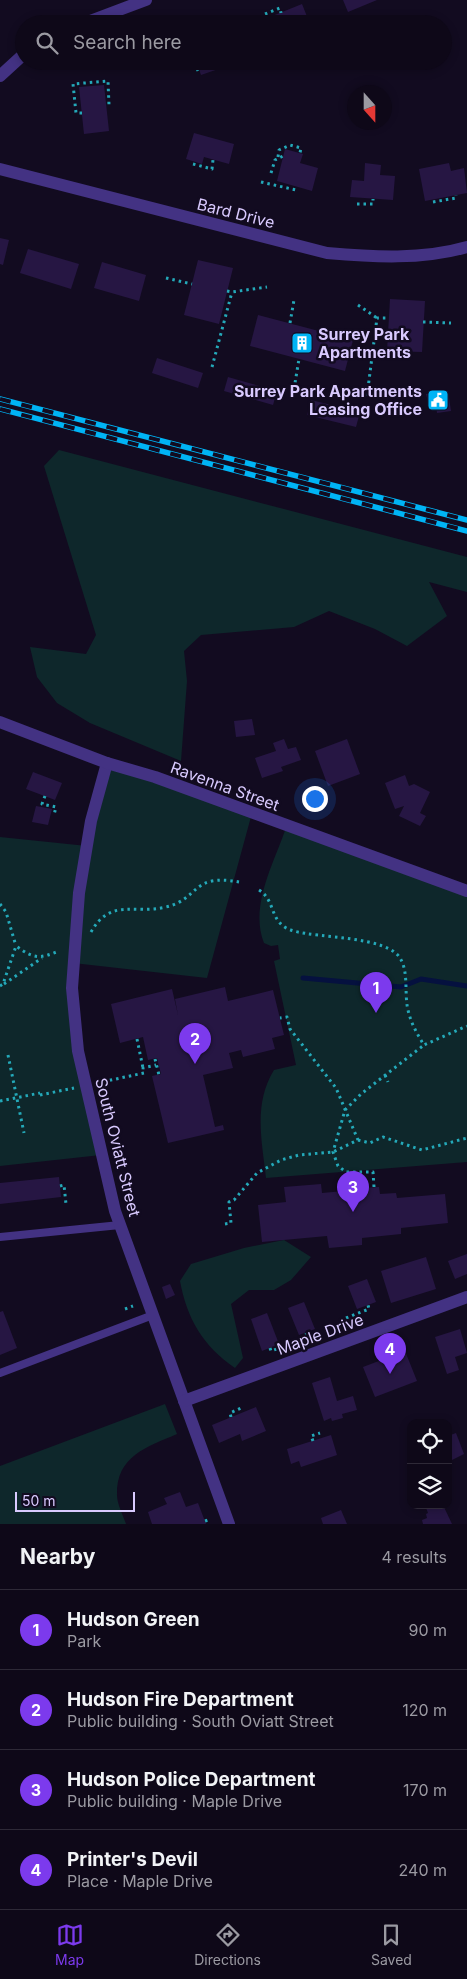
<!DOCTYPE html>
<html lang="en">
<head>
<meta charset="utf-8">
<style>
  body { margin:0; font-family:Inter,sans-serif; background:#1c1625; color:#f1f3f6 }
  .controls { position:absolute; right:15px; bottom:15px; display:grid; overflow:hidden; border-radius:10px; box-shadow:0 2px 8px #0003 }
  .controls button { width:45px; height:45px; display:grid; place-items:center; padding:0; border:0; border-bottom:1px solid #2e2937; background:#0e0818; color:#f1f3f6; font:25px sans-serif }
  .compass { position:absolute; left:347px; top:85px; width:45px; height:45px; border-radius:50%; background:#0e0818; box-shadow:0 2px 8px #0003; rotate:159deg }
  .scale { position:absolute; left:15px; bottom:12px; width:120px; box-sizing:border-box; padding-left:5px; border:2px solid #d9caff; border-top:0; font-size:14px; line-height:18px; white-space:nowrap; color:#d9caff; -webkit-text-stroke:4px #120b20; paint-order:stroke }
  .you { position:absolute; left:314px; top:798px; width:18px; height:18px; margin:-12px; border:4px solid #fff; border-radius:50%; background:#1a73e8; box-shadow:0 0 0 8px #1a73e833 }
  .badge { display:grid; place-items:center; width:32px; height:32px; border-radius:50%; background:#7c3aed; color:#fff; font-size:16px; font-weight:700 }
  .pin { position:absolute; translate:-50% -41px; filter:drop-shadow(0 1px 2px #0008) }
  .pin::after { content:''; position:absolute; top:26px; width:18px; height:15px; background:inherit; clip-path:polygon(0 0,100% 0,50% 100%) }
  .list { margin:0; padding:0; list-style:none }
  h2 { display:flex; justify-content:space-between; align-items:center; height:65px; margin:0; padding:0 20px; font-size:21px }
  h2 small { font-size:16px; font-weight:400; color:#9b9aa2 }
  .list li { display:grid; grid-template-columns:32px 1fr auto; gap:15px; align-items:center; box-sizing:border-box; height:80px; padding:0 20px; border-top:1px solid #2e2937 }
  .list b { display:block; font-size:19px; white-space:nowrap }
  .list p { margin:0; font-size:16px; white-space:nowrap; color:#9b9aa2 }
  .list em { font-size:16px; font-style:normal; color:#9b9aa2 }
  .icon { flex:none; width:28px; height:28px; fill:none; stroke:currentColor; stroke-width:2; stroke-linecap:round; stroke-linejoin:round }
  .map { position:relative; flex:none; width:467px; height:1524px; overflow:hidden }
  .search { position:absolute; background:#0e0818; box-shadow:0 2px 8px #0003; left:15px; right:15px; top:15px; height:55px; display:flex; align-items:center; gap:12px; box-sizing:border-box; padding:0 18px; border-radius:28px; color:#9b9aa2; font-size:19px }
  .sheet { height:385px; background:#0e0818 }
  nav { display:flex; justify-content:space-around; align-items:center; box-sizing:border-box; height:70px; border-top:1px solid #2e2937; background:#0e0818; font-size:14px; color:#9b9aa2 }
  nav a { display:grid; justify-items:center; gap:2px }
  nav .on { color:#7c3aed }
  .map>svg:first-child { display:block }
  .green { fill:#0e272b }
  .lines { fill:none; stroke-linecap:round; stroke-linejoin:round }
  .stream { stroke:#05113f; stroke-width:5 }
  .building { fill:#261643 }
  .path { stroke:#24a9b9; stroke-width:3; stroke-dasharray:2.5 4; stroke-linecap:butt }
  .service { stroke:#433283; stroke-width:8 }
  .minor { stroke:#433283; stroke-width:12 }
  .tertiary { stroke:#433283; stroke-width:12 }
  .rail-casing { stroke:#00b4f5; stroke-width:5.5 }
  .rail { stroke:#120b20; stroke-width:4; stroke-dasharray:11; stroke-linecap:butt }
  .labels { text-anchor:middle; stroke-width:5; stroke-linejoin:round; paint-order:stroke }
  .street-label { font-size:16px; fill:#d9caff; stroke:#120b20 }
  .poi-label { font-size:16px; font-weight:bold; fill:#d9caff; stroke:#120b20; text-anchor:start }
</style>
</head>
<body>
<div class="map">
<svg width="467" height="1524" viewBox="0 0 467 1524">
  <rect width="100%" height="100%" fill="#120b20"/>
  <g class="green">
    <polygon points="59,450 467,557 467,592 429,582 447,616 407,646 375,629 329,611 294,627 201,635 184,651 187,681 181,761 90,723 57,703 37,677 30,647 86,654 96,635 44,466"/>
    <polygon points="107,763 252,813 207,978 73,963 72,988 101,1155 0,1166 0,837 87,846"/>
    <path d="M287,825L467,891V1162L266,1178C262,1141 253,1104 274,1070L296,1065L274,961L280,959L278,945L271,946L264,943C249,906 275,861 287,825Z"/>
    <path d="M284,1240L311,1257L291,1280L274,1290H249L231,1304L243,1358L235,1368C203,1346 187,1319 180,1281L191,1264L244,1248Z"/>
    <path d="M165,1404L177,1434C147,1447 116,1456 117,1495C117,1504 123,1515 126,1524H0V1466Z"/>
  </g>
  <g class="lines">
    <polyline class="stream" points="303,978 401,987 421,979 467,986"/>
  </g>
  <g class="building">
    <polygon points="343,0 377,0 348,12"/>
    <polygon points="302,4 310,24 261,24 260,21"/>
    <polygon points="196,61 239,61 239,62 201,75"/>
    <polygon points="104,85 109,131 84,134 79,87"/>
    <polygon points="194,133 234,144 229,164 204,157 202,164 186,159"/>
    <polygon points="285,149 303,154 300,163 318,168 312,191 277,181"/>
    <polygon points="365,163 381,165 380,175 395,176 393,200 350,197 352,180 364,181"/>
    <polygon points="449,163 451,171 464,168 467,193 425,201 419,169"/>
    <polygon points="0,238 9,240 3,265 0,264"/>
    <polygon points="28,249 79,264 71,289 20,273"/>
    <polygon points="198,260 233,268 219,324 184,315"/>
    <polygon points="102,262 146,275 139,301 94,288"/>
    <polygon points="390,299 425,301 422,352 387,351"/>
    <polygon points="258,315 353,340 345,371 250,346"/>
    <polygon points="157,358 203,373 198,388 152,373"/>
    <polygon points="228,377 277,391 273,405 224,391"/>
    <polygon points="448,391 451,411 437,413 436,405 429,406 426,394"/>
    <polygon points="311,400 360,412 356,427 307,415"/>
    <polygon points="252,719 255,735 236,737 234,721"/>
    <polygon points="284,739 288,749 296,747 301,760 281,767 283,771 262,778 255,758 276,751 273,743"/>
    <polygon points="347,739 360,774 328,786 315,751"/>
    <polygon points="33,772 62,783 55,800 26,789"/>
    <polygon points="405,775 409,786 414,784 430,792 420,813 426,816 420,826 399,816 404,806 395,809 385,783"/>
    <polygon points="36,806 52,809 48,825 32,822"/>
    <polygon points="225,987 228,1001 273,990 284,1035 272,1038 275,1049 243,1057 241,1050 229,1053 233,1068 203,1075 215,1127 223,1125 224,1130 168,1143 152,1076 161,1074 157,1058 148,1060 143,1037 120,1043 111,1004 172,989 178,1015 175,999"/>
    <polygon points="59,1177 61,1197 0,1204 0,1183"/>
    <polygon points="321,1184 322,1193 344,1191 345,1196 361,1195 361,1188 379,1187 380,1194 396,1193 397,1198 445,1194 448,1223 401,1228 401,1234 362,1238 362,1245 329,1248 327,1236 262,1242 258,1205 286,1202 284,1187"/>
    <polygon points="467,1254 467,1274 455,1279 448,1261"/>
    <polygon points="426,1257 436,1289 391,1303 381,1271"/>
    <polygon points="367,1279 376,1302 357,1309 348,1286"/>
    <polygon points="170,1284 175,1295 166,1299 162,1287"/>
    <polygon points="304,1302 315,1329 299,1335 288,1308"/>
    <polygon points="3,1311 17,1348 0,1355 0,1312"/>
    <polygon points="267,1313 279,1344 262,1351 251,1319"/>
    <polygon points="460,1329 467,1353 455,1357 459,1370 447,1374 435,1337"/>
    <polygon points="405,1351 417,1381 375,1397 363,1367"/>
    <polygon points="330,1377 337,1401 353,1396 357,1410 342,1414 343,1418 332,1421 331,1418 324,1421 312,1383"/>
    <polygon points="256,1407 266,1431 242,1441 240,1434 219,1443 212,1425"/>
    <polygon points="456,1433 464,1454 448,1462 448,1436"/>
    <polygon points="331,1435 337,1455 301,1467 299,1461 291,1464 287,1449"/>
    <polygon points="180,1492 186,1507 198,1503 206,1524 152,1524 148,1512 167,1504 164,1498"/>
    <polygon points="425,1505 443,1505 452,1524 423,1524 422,1520 427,1518 426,1514 428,1513"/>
    <polygon points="341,1510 347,1524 323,1524 321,1518"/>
  </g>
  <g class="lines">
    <g class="path">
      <polyline points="265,14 280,8 281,13"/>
      <polyline points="190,61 194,71 199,69"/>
      <polyline points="82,113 76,113 73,84 108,81 109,105 106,106"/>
      <polyline points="278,157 279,150 290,145 301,148 300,153"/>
      <polyline points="193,164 212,169 213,160"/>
      <polyline points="271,173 275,160 283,156"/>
      <polyline points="261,182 296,190 297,187"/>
      <polyline points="433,202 456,198 456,195"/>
      <polyline points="357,204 373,204 373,199"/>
      <polyline points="166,278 192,284"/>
      <polyline points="227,291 232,292 267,287"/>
      <polyline points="358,305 377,318"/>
      <polyline points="423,322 451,323"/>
      <polyline points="290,323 294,300"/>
      <polyline points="212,367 232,292"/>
      <polyline points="294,389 299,359"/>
      <polyline points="367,396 377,318 389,318"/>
      <polyline points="45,796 42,804 56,807 54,815"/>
      <path d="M259,890C277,901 268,924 294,931C317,938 387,936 400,958C409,972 404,994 408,1010C411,1023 417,1034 424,1045L467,1026"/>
      <polyline points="0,904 6,912 16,946"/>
      <path d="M91,932C111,897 135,915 166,907C200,899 191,873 239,882"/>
      <polyline points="4,984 42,958"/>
      <path d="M0,986L3,984L16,946C34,959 39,959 59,951"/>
      <polyline points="137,1039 143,1068"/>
      <polyline points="8,1055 24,1133"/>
      <polyline points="155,1059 159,1075"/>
      <polyline points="385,1075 388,1082"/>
      <polyline points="97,1083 144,1073 143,1068 156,1065"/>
      <polyline points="40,1095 74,1088"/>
      <polyline points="0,1101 40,1093"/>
      <polyline points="358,1140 370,1143 383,1137 422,1150 467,1138"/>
      <polyline points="60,1186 64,1185 66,1204"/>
      <polyline points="374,1187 373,1172 346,1172 338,1166 333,1152 345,1110 361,1094 424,1045"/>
      <polyline points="225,1224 231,1223 229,1202 234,1200 257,1173 281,1160 299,1155 333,1152 358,1140 336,1088 290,1029 287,1017 280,1018"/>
      <polyline points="125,1309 133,1306"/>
      <polyline points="346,1318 369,1309 368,1305"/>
      <polyline points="306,1333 307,1336 322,1331"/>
      <polyline points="270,1348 271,1351 288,1345"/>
      <polyline points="231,1417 230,1413 241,1408"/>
      <polyline points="313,1441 311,1436 320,1433"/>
      <polyline points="205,1521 211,1519"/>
    </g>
    <g class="service">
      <polyline points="0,1237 120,1225"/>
      <polyline points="0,1373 153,1315"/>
    </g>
    <g class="minor">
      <polyline points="82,24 146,0"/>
      <polyline points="0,76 24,54"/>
      <path d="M0,169L327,253C373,257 422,260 467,247"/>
      <polyline points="107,763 91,821 79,893 72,988 78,1051 115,1211 229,1524"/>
      <polyline points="184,1401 467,1297"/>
    </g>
    <polyline class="tertiary" points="0,722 107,763 155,777 467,891"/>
    <g class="rail-casing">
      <g id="rail">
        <polyline points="0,399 467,520"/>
        <polyline points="0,409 467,531"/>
      </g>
    </g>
    <use href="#rail" class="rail"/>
  </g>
  <defs>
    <g id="building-square" transform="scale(1.125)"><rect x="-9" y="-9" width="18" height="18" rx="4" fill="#00b4f5" stroke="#120b20"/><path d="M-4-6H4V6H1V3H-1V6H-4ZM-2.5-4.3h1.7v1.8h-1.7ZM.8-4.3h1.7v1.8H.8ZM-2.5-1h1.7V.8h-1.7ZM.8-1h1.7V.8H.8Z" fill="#fff"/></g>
    <g id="civic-square" transform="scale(1.125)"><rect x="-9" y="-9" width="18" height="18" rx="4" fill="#00b4f5" stroke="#120b20"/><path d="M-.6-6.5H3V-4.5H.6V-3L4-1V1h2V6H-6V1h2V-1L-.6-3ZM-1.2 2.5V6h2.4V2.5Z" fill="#fff"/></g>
  </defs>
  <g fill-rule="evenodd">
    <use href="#building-square" x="302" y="343"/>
    <use href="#civic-square" x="438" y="400"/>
  </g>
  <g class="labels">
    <g class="street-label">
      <text transform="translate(236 213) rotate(14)" y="6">Bard Drive</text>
      <text transform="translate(225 786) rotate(20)" y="6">Ravenna Street</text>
      <text transform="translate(118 1147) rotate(76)" y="6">South Oviatt Street</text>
      <text transform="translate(320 1334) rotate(-20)" y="6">Maple Drive</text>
    </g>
    <g class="poi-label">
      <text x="318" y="340">Surrey Park<tspan x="318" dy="18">Apartments</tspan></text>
      <text x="422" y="397" text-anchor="end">Surrey Park Apartments<tspan x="422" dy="18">Leasing Office</tspan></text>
    </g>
  </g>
</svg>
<div class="controls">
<button><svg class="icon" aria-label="locate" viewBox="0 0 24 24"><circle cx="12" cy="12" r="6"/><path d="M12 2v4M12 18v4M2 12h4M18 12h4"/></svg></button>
<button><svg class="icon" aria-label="layers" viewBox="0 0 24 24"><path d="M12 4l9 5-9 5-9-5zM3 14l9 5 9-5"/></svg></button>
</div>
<svg class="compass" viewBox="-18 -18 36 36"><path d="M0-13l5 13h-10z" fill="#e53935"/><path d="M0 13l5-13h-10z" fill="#9b9aa2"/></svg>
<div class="scale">50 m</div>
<div class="you"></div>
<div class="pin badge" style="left:376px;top:1013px">1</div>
<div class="pin badge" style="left:195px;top:1064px">2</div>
<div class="pin badge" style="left:353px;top:1212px">3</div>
<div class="pin badge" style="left:390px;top:1374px">4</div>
<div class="search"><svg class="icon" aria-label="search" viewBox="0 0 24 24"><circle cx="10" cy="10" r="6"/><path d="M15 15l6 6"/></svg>Search here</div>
</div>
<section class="sheet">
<h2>Nearby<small>4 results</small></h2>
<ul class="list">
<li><span class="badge">1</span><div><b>Hudson Green</b><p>Park</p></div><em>90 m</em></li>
<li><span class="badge">2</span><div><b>Hudson Fire Department</b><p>Public building · South Oviatt Street</p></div><em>120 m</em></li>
<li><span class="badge">3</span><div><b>Hudson Police Department</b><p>Public building · Maple Drive</p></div><em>170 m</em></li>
<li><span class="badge">4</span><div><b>Printer's Devil</b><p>Place · Maple Drive</p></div><em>240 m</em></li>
</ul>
</section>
<nav>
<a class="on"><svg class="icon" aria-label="map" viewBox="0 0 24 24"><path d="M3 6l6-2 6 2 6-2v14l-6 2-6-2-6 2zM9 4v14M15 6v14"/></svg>Map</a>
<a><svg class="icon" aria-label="directions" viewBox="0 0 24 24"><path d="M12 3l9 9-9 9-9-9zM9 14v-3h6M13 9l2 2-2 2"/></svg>Directions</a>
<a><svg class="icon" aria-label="saved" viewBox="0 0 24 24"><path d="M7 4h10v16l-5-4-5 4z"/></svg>Saved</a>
</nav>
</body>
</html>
